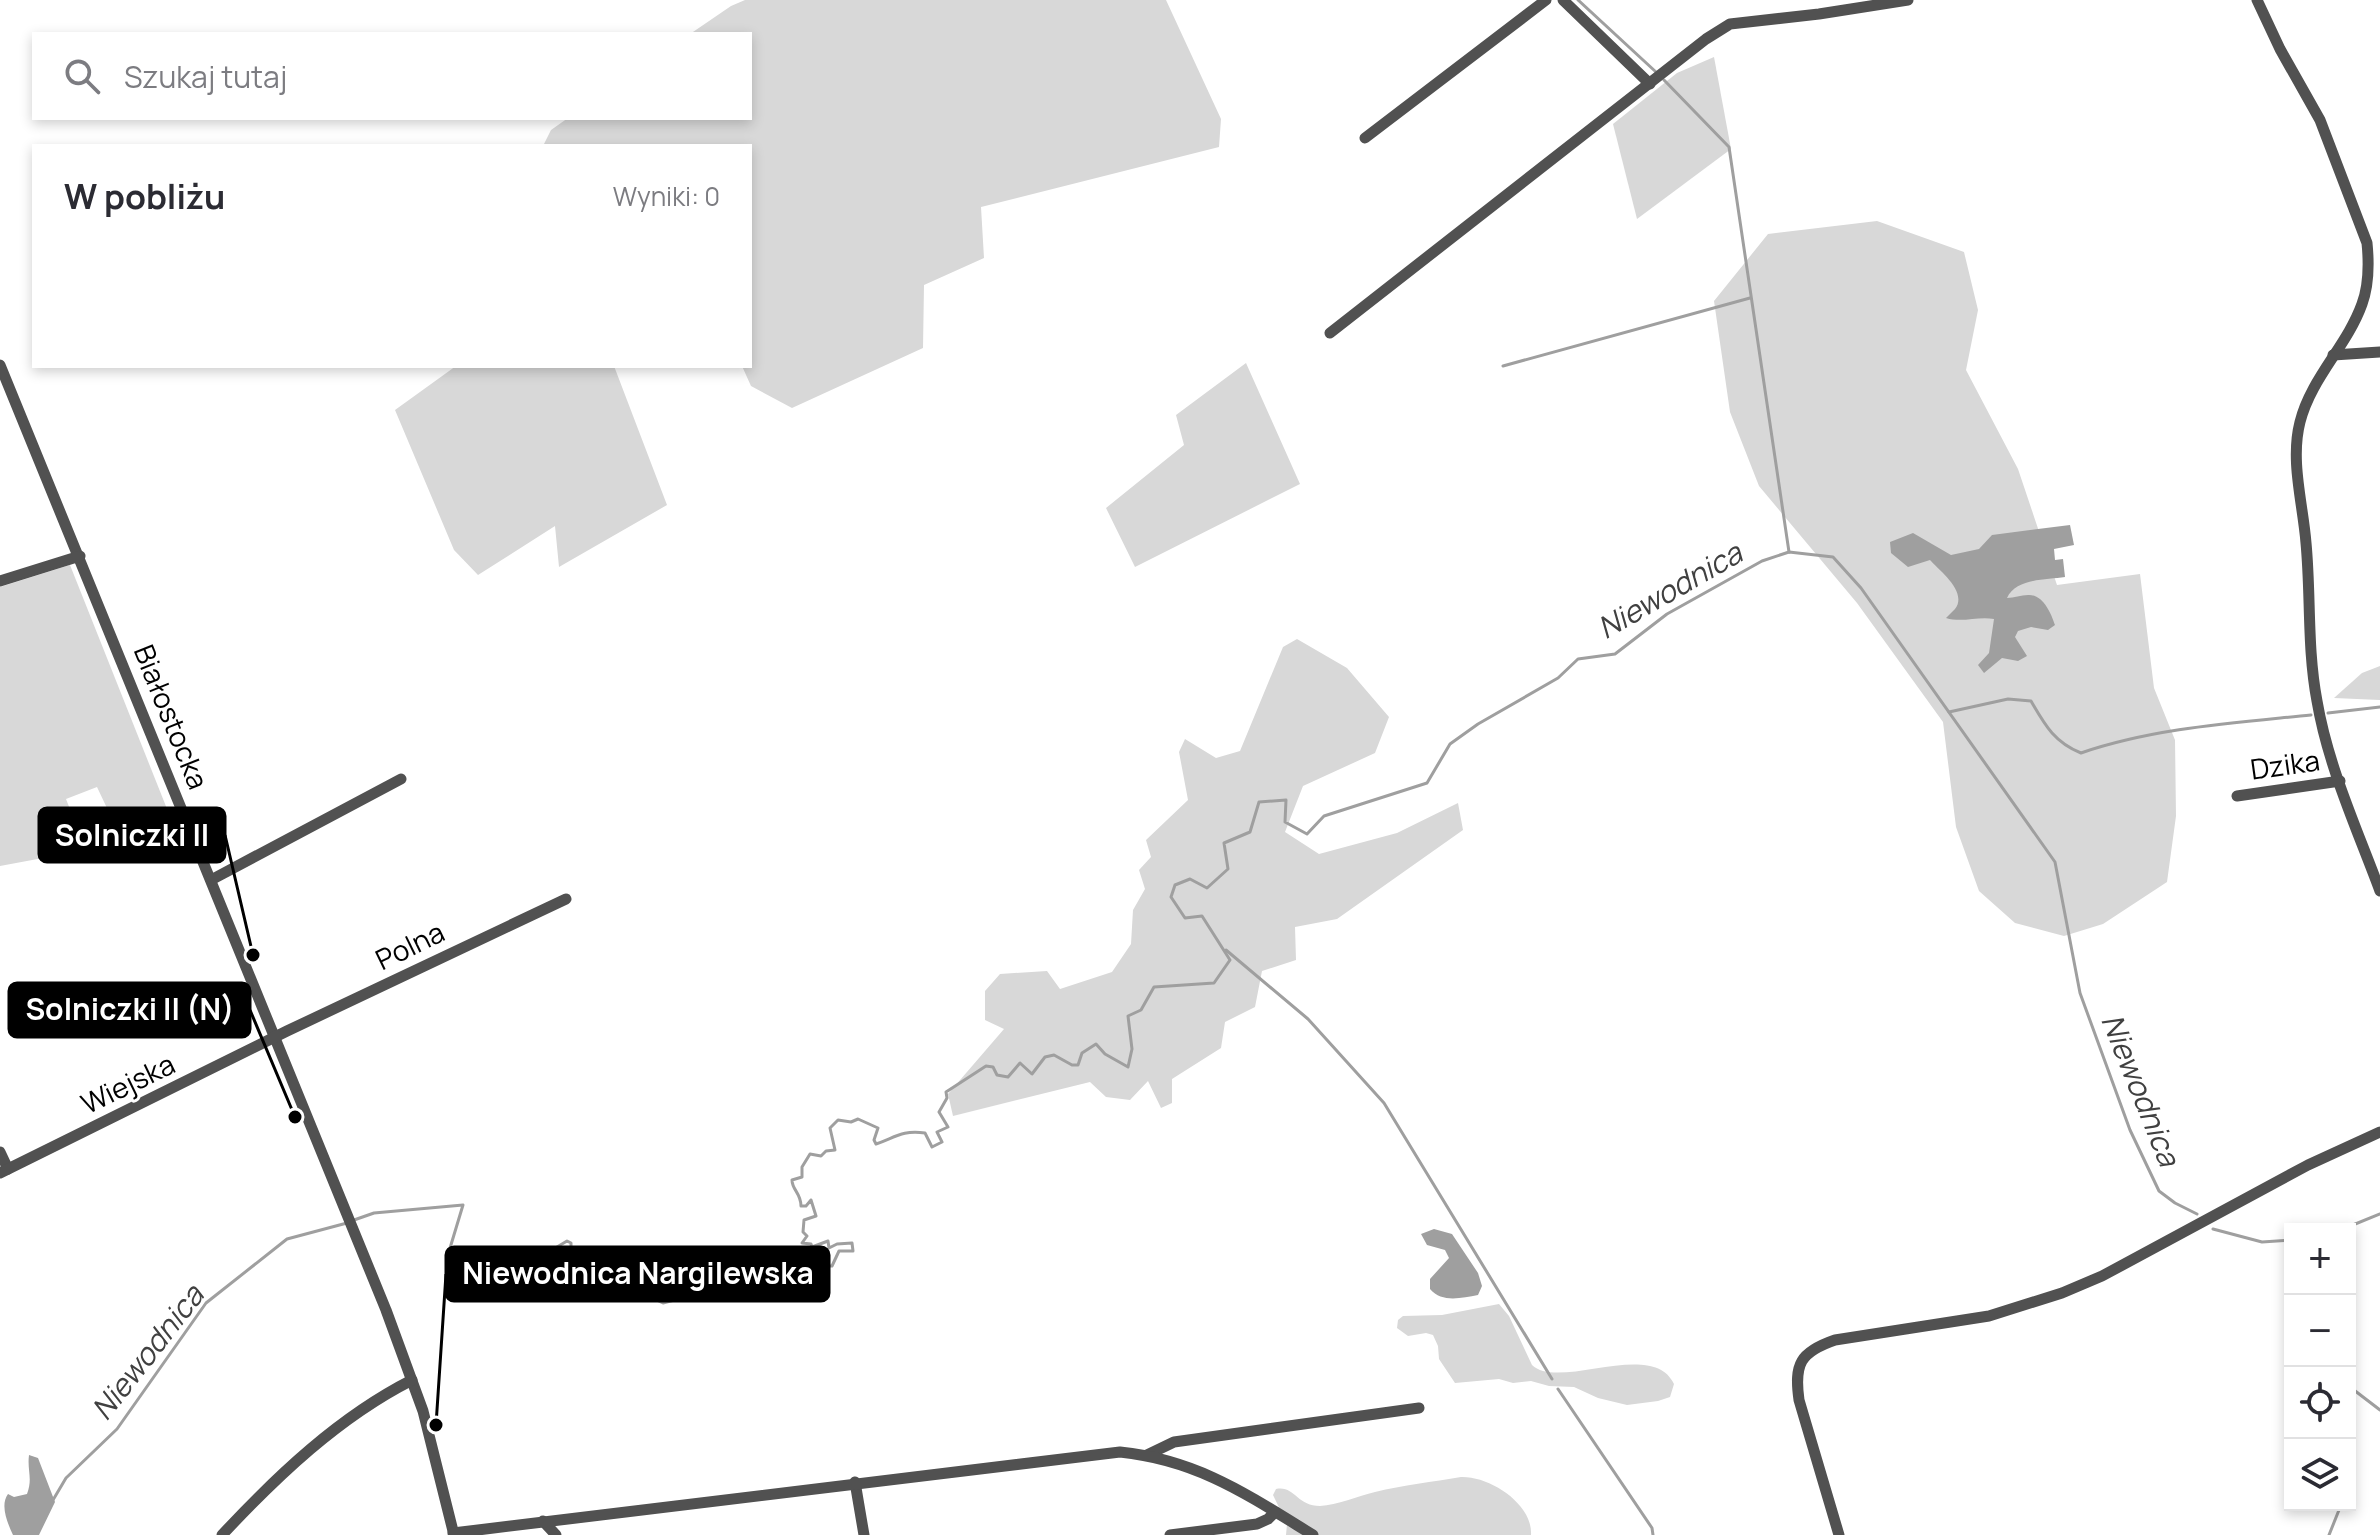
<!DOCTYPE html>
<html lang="pl">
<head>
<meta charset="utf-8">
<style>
  body { margin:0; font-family:Manrope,sans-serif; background:#f7f7f7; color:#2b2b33 }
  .controls { position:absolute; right:24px; bottom:24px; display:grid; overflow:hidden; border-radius:0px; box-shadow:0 4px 12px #0003 }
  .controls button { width:72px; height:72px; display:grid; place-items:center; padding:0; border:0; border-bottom:2px solid #e1e1e2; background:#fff; color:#2b2b33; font:40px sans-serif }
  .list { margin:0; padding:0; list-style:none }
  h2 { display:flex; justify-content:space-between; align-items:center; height:104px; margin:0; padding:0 32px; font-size:34px }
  h2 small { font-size:26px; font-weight:400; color:#7c7c81 }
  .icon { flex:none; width:44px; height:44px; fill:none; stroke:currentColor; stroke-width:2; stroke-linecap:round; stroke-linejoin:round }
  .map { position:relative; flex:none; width:2380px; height:1535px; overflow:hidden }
  .search { position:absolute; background:#fff; box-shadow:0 4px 12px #0003; left:32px; top:32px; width:720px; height:88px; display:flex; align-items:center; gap:20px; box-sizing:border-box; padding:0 28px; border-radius:0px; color:#7c7c81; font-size:30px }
  .panel { position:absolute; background:#fff; box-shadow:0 4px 12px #0003; left:32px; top:144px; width:720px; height:224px; border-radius:0px }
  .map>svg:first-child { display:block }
  .green { fill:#d8d8d8 }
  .water { fill:#9f9f9f }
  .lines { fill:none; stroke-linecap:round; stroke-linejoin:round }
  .stream { stroke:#9f9f9f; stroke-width:3 }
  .minor { stroke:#515151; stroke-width:11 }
  .labels { text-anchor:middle; stroke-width:6; stroke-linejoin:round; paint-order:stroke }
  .street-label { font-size:28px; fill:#000; stroke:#fff }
  .water-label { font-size:30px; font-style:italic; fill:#404040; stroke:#fff }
  .leader { fill:none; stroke:#000; stroke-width:3 }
  .callout-dot { fill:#000; stroke:#fff; stroke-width:3 }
  .callout { fill:#000; stroke:#000; stroke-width:3 }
  .callout-label { font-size:30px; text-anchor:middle; font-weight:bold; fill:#fff }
</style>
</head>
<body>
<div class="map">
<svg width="2380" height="1535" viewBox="0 0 2380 1535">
  <rect width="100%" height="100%" fill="#fff"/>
  <g class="green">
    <polygon points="745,0 1166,0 1221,119 1219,147 981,207 984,258 924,285 923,348 792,408 751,386 742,366 750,366 750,146 543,146 551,130 568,118 750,118 750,34 690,34 731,6"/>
    <polygon points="1714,57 1731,149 1637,219 1613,124 1677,73"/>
    <polygon points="1877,221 1964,252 1978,310 1966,370 2018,469 2057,585 2140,574 2154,688 2175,740 2176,816 2167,882 2103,924 2064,936 2015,923 1979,891 1956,827 1943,722 1857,603 1759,486 1730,412 1714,301 1768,234"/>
    <polygon points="1246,363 1300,484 1135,567 1106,508 1184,445 1176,415"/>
    <polygon points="456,366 614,366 667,505 559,567 555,526 478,575 454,550 395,410"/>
    <polygon points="70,565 175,829 123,842 97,787 66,799 86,850 0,866 0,587"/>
    <polygon points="1297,639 1347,668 1389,717 1375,753 1303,786 1285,832 1319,854 1397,833 1458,803 1463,830 1337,919 1295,927 1296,960 1262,971 1255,1007 1225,1022 1221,1048 1172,1079 1172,1103 1161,1108 1148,1081 1130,1100 1106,1097 1090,1082 953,1116 948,1094 1004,1029 985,1020 985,991 1000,974 1047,971 1060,989 1112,972 1131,944 1133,910 1145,889 1139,870 1151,857 1146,840 1188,800 1179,752 1185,739 1216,758 1240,751 1283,647"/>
    <polygon points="2380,666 2380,700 2334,698 2362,673"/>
    <path d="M1499,1304L1509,1316L1532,1365C1559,1391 1653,1338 1674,1384L1670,1397L1658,1401L1627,1405L1598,1398L1574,1387L1549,1386L1531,1381L1513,1383L1499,1379L1455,1383L1439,1359L1438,1346L1433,1335L1426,1333L1408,1336L1397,1328L1398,1320L1403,1316L1442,1315Z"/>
    <path d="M1461,1477C1490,1476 1533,1504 1531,1535H1286L1287,1524L1273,1495L1276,1489C1294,1485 1297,1506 1320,1506C1337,1505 1358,1496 1375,1492C1403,1485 1433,1482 1461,1477Z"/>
  </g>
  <g class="water">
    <path d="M2070,525L2074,545L2054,549L2055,560L2063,559L2065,577C2046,580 2016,578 2007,598C2014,598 2021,595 2028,595C2043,594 2051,613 2055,625L2048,630L2031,627L2018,631L2015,637L2027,656L2018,661L2002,658L1984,673L1978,665L1989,653L1994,619C1978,616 1962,623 1946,618C1949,615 1952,612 1955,609C1968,592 1940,571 1930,560L1908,567L1891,553L1890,542L1913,533L1951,555L1979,549L1992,535Z"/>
    <path d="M1434,1229L1452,1234L1478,1273L1482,1286L1478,1295C1461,1298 1442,1303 1430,1289V1279L1449,1258L1445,1250L1427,1245L1421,1234Z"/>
    <path d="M29,1455L38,1458L55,1502L39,1535H13C7,1522 0,1505 8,1494L14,1497L27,1494C33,1478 27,1471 29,1455Z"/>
  </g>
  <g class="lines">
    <g class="stream">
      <polyline points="1578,0 1656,72"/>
      <polyline points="1664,80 1729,147 1789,552"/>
      <polyline points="1503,366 1750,298"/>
      <path d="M1949,712L2008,699L2031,701C2045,725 2054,742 2081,753C2154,728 2233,723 2311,715"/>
      <polyline points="2328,713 2380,707"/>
      <polyline points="1226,950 1308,1019 1384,1103 1552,1379"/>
      <path d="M354,1220L374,1213L463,1205L447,1258L497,1282L553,1292L556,1285V1272L542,1266L540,1253L558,1256L557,1247L567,1241L571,1243V1264L583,1269L592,1289H604L605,1293L616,1288L614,1280L639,1276L648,1296L663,1303L705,1292L692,1275L682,1274L681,1268L705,1266L706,1270H718L721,1264L743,1257L749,1253L755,1256V1263L763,1269L764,1276L795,1266H832L839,1251H853L852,1243L837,1244L829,1248L828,1241L812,1247L811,1244L802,1243L807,1236L803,1232L804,1220L816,1216L811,1200L806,1206H801C801,1193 792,1190 792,1180L802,1177V1167L810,1154L821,1156L826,1151L835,1150L830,1128L838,1120L851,1122L858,1119L878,1128L874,1140L876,1144C896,1137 902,1130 925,1133L932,1147L942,1142L937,1132L948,1127L939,1112L947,1098L946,1092L986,1066L993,1067L997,1075L1008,1077L1020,1063L1032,1074L1045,1057L1054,1055L1072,1065H1078L1082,1053L1096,1044L1105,1054L1128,1067L1132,1049L1128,1016L1141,1010L1154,987L1214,983L1230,960L1202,916L1185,918L1171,897L1175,885L1190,879L1207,888L1228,869L1224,843L1250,832L1259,802L1286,800L1285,822L1307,834L1324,816L1427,783L1450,744L1478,724L1558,678L1578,659L1615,654L1667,614L1762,561L1789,552L1833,557L1861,588L2055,862L2080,993L2130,1130L2159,1191L2175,1203L2197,1214"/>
      <polyline points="2213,1229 2262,1242 2290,1240"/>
      <polyline points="2343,1229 2380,1214"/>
      <polyline points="2350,1387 2380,1410"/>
      <polyline points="1558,1389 1652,1528 1653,1535"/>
      <polyline points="53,1500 66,1478 117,1429 206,1303 287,1239 347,1223"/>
      <polyline points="2329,1535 2341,1505"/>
    </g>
    <g class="minor">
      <polyline points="1563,0 1650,84"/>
      <path d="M2257,0L2280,49L2320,120L2367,243C2369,263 2369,285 2362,304C2347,346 2311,378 2300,422C2290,461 2303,504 2306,543C2311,596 2307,648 2317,701C2328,766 2357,829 2380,891"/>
      <polyline points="1365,138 1546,0"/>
      <polyline points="1330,333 1706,39 1730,24 1819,14 1908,0"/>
      <polyline points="2333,355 2380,352"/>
      <polyline points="0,365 386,1310 423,1411 454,1535"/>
      <polyline points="0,581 80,556"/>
      <polyline points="2237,796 2340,781"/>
      <polyline points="211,880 401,779"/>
      <polyline points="0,1152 8,1169"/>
      <polyline points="0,1173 287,1031 566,899"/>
      <polyline points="1147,1455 1174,1442 1419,1408"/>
      <polyline points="855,1482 864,1535"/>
      <polyline points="543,1521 556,1535"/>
      <path d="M453,1533L1120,1452C1198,1460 1248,1495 1313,1535"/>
      <path d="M222,1535C277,1476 339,1417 412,1380"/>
      <polyline points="1170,1535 1257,1524 1268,1519 1275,1512"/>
      <path d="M1839,1535L1799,1400C1794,1364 1800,1352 1835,1340L1989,1316L2062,1293L2102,1276L2308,1165L2380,1132"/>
    </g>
  </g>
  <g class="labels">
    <g class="street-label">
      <text transform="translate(171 717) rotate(68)" y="10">Białostocka</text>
      <text transform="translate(2285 765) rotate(-8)" y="10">Dzika</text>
      <text transform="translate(410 946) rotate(-26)" y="10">Polna</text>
      <text transform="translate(128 1084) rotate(-26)" y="10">Wiejska</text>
    </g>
    <g class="water-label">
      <text transform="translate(1670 591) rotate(-30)" y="10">Niewodnica</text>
      <text transform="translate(2140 1090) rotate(68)" y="10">Niewodnica</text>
      <text transform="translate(148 1353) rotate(-52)" y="10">Niewodnica</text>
    </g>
  </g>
  <path class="leader" d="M253 955L225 835M295 1117L250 1010M436 1425L446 1274"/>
  <g class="callout-dot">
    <circle cx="253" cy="955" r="8"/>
    <circle cx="295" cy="1117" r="8"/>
    <circle cx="436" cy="1425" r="8"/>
  </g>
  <g class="callout">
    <rect x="39" y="808" width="186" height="54" rx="8"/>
    <rect x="9" y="983" width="241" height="54" rx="8"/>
    <rect x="446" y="1247" width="383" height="54" rx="8"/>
  </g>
  <g class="callout-label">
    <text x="132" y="846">Solniczki II</text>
    <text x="130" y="1020">Solniczki II (N)</text>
    <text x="638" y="1284">Niewodnica Nargilewska</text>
  </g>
</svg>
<div class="controls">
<button>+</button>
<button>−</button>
<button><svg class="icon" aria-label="locate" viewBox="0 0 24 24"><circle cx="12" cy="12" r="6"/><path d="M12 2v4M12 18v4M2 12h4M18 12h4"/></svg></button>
<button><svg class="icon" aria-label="layers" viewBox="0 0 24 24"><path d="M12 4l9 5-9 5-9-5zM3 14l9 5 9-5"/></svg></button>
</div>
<div class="search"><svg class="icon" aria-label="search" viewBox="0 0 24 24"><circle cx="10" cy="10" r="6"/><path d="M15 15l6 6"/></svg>Szukaj tutaj</div>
<section class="panel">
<h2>W pobliżu<small>Wyniki: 0</small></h2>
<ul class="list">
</ul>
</section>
</div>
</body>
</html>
